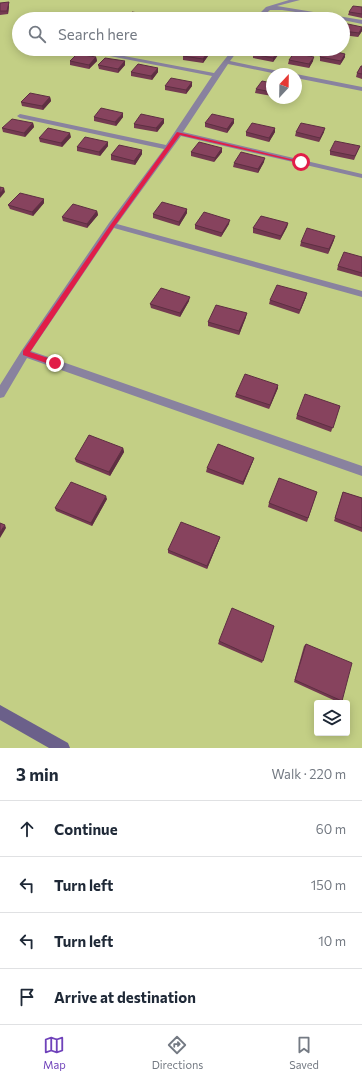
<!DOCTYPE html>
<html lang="en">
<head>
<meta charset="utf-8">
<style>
  body { margin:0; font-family:Commissioner,sans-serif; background:#f6f6f7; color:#1f2937 }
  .controls { position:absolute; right:12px; bottom:12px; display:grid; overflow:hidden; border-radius:4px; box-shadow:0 2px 10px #0003 }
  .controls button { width:36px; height:36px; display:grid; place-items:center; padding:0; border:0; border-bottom:1px solid #e0e1e3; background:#fff; color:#1f2937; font:20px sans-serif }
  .compass { position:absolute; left:266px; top:68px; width:36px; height:36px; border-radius:50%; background:#fff; box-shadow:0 2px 10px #0003; rotate:22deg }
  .stop { position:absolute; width:12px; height:12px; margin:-9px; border:3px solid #e11d48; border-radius:50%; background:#fff }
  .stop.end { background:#e11d48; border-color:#fff; box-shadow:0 1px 4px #0008 }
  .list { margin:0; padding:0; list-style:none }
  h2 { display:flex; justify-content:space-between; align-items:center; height:52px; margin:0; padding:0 16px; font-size:17px }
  h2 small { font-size:13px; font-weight:400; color:#747a83 }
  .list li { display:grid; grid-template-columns:26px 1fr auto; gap:12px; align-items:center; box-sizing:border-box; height:56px; padding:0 16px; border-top:1px solid #e0e1e3 }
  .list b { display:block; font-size:15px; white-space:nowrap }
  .list em { font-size:13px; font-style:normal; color:#747a83 }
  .icon { flex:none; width:22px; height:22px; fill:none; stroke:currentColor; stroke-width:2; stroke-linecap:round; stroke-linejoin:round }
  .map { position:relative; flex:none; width:362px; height:748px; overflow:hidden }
  .search { position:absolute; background:#fff; box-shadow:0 2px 10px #0003; left:12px; right:12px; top:12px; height:44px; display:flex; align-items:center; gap:10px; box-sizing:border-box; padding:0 14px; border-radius:22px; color:#747a83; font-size:15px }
  .sheet { height:276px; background:#fff }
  nav { display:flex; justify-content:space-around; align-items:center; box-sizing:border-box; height:56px; border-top:1px solid #e0e1e3; background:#fff; font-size:11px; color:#747a83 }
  nav a { display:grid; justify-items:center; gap:2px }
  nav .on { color:#6f42ba }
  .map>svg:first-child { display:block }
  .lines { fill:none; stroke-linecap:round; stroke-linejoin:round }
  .street { fill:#89829f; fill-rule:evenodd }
  .secondary { fill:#6b608a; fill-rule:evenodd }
  .wall { fill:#743a51 }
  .shaded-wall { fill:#5e2f42 }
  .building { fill:#87435e; stroke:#5e2f42 }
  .route { fill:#e11d48 }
</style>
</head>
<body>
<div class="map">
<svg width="362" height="748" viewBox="0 0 362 748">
  <rect width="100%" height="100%" fill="#c3cf85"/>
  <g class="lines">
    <g class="street">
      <polygon points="289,0 300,0 277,6 362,20 362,24 343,20 343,19 282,10 270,10 260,19 254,19 266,7"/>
      <polygon points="74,49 87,49 214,73 233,49 239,49 230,61 288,73 289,74 277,74 228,64 183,132 362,174 362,178 181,136 117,224 362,291 362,297 114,228 31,351 362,466 362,476 27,358 4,397 0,398 0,385 22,350 109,223 164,149 20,118 17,116 20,114 166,145 212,76"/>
      <polygon points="296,74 362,87 362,91 296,78"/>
    </g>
    <polygon class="secondary" points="0,705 68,743 70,748 49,748 0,720"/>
  </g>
  <g class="wall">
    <polygon points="0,3 9,6 8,14 0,15"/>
    <polygon points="362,7 362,18 348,15 349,12"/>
    <polygon points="343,23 362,31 358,37 343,35"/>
    <polygon points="139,49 163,49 159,55 139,51"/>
    <polygon points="253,54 278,55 273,62 253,58"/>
    <polygon points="183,56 208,56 203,63 183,60"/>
    <polygon points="96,57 97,61 89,69 70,65 70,61"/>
    <polygon points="320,57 345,57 340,65 320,61"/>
    <polygon points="289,60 313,61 309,68 288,64"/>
    <polygon points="125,61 125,65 118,73 99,69 98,65"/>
    <polygon points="362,66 362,79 356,77 357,73"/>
    <polygon points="131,72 158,72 152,80 131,76"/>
    <polygon points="192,82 192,86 186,94 165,90 165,86"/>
    <polygon points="272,83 272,96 255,93 256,89"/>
    <polygon points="50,97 51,101 43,110 22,106 21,102"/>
    <polygon points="94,117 123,117 116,126 94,121"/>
    <polygon points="164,119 164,123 157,132 134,128 134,124"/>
    <polygon points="33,123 34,127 25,137 3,132 2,128"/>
    <polygon points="205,123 234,123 227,133 205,127"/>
    <polygon points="246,132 275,132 269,142 246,136"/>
    <polygon points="296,132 324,132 319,142 295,136"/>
    <polygon points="71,137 62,147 40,142 39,138"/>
    <polygon points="108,146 100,156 77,151 77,147"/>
    <polygon points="360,146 354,160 330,155 330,151"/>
    <polygon points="222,148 222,152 214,162 191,156 191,152"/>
    <polygon points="142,150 142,154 135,165 111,160 111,155"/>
    <polygon points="264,162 258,173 233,167 234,163"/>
    <polygon points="44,199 44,203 33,216 10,209 8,205"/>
    <polygon points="187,209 187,213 179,226 153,218 153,214"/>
    <polygon points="97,211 98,215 87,228 63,221 62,217"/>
    <polygon points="288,223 287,227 280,240 253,233 253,228"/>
    <polygon points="229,224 221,237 195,229 195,225"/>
    <polygon points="334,240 328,254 300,246 301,242"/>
    <polygon points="362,257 362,277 337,270 338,266"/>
    <polygon points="306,297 299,314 269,304 270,300"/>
    <polygon points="189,301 180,317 151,308 150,304"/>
    <polygon points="246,317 239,335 208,326 208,322"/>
    <polygon points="278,388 269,409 235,397 236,394"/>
    <polygon points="340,406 331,432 296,419 297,415"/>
    <polygon points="123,448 124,452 110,476 76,462 75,459"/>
    <polygon points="253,461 243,485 206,472 207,468"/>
    <polygon points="317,492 307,522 268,507 269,503"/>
    <polygon points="343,492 362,498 362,532 334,521"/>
    <polygon points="107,499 92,526 56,511 55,508"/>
    <polygon points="220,537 219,540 207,569 168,553 168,550"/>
    <polygon points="274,626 262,663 218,644 219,641"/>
    <polygon points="306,644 342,701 340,703 294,682 304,646"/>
  </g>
  <g class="shaded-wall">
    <polygon points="9,2 9,6 8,14 7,11"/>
    <polygon points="150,15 150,19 146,19"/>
    <polygon points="362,27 362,31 358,37 359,33"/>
    <polygon points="160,49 163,49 159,55 158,51"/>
    <polygon points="279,51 278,55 273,62 273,58"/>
    <polygon points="208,52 208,56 203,63 203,59"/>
    <polygon points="345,54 345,57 340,65 341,61"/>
    <polygon points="96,57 97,61 89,69 89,65"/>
    <polygon points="314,57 313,61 309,68 309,64"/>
    <polygon points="125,61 125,65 118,73 118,69"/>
    <polygon points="158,68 158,72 152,80 151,76"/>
    <polygon points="192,82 192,86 186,94 186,90"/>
    <polygon points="50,97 51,101 43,110 42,106"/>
    <polygon points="123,113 123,117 116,126 115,122"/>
    <polygon points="164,119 164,123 157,132 156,128"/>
    <polygon points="234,119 234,123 227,133 227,129"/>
    <polygon points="33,123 34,127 25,137 24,133"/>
    <polygon points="275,128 275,132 269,142 269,138"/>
    <polygon points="325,128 324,132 319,142 320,138"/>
    <polygon points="70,133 71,137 62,147 61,143"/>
    <polygon points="108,142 108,146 100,156 99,152"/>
    <polygon points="222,148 222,152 214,162 215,158"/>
    <polygon points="142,150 142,154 135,165 134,161"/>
    <polygon points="265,158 264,162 258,173 258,169"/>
    <polygon points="4,188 5,192 0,198 0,193"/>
    <polygon points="44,199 44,203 33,216 32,212"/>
    <polygon points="187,209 187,213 179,226 179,222"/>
    <polygon points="97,211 98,215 87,228 87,224"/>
    <polygon points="230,220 229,224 221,237 222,233"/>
    <polygon points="288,223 287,227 280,240 281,236"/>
    <polygon points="335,236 334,240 328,254 329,249"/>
    <polygon points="307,293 306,297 299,314 300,310"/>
    <polygon points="190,297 189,301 180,317 180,313"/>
    <polygon points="247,313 246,317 239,335 239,331"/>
    <polygon points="278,385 278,388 269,409 270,405"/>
    <polygon points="123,448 124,452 110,476 109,472"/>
    <polygon points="254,458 253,461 243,485 243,482"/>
    <polygon points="106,496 107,499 92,526 91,523"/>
    <polygon points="5,525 6,528 0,538 0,532"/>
    <polygon points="220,537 219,540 207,569 207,566"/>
  </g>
  <g class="building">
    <polygon points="9,2 7,11 0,11 0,3"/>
    <polygon points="353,6 362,7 362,14 349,12"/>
    <polygon points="132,12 150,15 146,19 126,18"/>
    <polygon points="165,17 178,19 163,19"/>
    <polygon points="343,23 362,27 359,33 343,31"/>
    <polygon points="148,49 160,49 158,51"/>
    <polygon points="188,49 192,49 208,52 203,59 183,56"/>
    <polygon points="257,49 270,49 279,51 273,58 253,54"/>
    <polygon points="325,49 345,54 341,61 320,57"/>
    <polygon points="294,53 314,57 309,64 289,60"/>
    <polygon points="77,54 96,57 89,65 70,61"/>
    <polygon points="105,58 125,61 118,69 98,65"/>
    <polygon points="138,64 158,68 151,76 131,72"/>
    <polygon points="361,66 362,66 362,74 357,73"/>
    <polygon points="171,78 192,82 186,90 165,86"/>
    <polygon points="262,81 272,83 272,92 256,89"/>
    <polygon points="30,93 50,97 42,106 21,102"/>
    <polygon points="101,108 123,113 115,122 94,117"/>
    <polygon points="141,114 164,119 156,128 134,124"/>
    <polygon points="212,114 234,119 227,129 205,123"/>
    <polygon points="12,119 33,123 24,133 2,128"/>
    <polygon points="252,123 275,128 269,138 246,132"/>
    <polygon points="301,123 325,128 320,138 296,132"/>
    <polygon points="48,128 70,133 61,143 39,138"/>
    <polygon points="85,137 108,142 99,152 77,147"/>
    <polygon points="335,141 360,146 355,156 330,151"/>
    <polygon points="199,142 222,148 215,158 191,152"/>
    <polygon points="119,145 142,150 134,161 111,155"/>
    <polygon points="241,152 265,158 258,169 234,163"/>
    <polygon points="0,187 4,188 0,193"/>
    <polygon points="20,193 44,199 32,212 8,205"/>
    <polygon points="162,202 187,209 179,222 153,214"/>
    <polygon points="73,204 97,211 87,224 62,217"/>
    <polygon points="204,212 230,220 222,233 195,225"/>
    <polygon points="261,216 288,223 281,236 253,228"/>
    <polygon points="307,228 335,236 329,249 301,242"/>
    <polygon points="344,252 362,257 362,273 338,266"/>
    <polygon points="277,285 307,293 300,310 270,300"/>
    <polygon points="161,288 190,297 180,313 150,304"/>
    <polygon points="216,305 247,313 239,331 208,322"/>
    <polygon points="245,374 278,385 270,405 236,394"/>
    <polygon points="305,394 340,406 333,428 297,415"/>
    <polygon points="89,435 123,448 109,472 75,459"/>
    <polygon points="218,444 254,458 243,482 207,468"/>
    <polygon points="279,478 317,492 308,518 269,503"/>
    <polygon points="71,482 106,496 91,523 55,508"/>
    <polygon points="343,492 362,498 362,528 335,518"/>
    <polygon points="181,522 220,537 207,566 168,550"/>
    <polygon points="0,523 5,525 0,532"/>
    <polygon points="232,608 274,626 263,661 219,641"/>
    <polygon points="306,644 352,663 342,701 295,680"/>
  </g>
  <polygon class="route" points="177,132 303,162 301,163 180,135 114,227 30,352 57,361 57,365 55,366 23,355 23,351 111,224"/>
</svg>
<div class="controls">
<button><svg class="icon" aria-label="layers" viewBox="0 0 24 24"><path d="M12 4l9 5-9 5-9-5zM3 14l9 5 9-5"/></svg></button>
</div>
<svg class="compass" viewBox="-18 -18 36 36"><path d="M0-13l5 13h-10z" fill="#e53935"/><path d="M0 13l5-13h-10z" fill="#747a83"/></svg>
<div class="stop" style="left:301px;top:162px"></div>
<div class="stop end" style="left:55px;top:363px"></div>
<div class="search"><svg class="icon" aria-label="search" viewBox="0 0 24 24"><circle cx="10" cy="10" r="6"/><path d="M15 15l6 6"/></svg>Search here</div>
</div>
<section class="sheet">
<h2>3 min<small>Walk · 220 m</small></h2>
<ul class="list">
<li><svg class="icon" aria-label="ahead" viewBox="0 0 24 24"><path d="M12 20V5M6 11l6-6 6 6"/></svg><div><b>Continue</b></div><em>60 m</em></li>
<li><svg class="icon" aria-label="left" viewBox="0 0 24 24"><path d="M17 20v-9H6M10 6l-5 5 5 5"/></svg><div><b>Turn left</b></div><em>150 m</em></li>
<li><svg class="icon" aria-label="left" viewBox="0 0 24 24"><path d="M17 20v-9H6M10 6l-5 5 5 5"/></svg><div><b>Turn left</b></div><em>10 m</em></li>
<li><svg class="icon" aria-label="arrive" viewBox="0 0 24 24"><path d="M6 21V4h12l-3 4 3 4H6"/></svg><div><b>Arrive at destination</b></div></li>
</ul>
</section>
<nav>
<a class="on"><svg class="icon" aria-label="map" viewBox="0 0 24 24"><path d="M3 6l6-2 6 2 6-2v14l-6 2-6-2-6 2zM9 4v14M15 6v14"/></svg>Map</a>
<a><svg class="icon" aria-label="directions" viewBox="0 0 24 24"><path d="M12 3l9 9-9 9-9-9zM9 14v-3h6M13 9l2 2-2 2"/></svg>Directions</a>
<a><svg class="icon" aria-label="saved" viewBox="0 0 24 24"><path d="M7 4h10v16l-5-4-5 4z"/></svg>Saved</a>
</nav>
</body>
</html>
